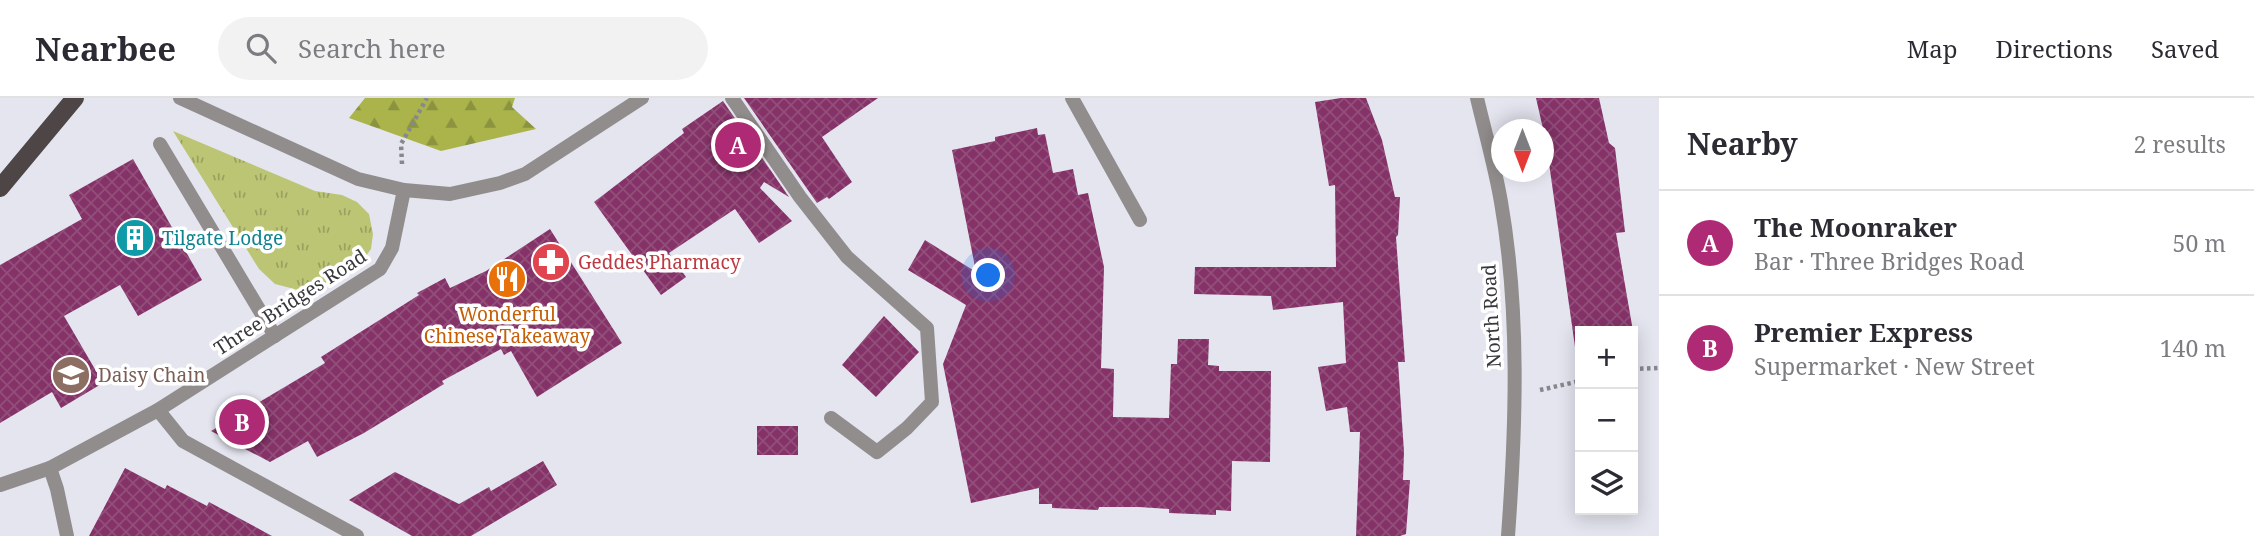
<!DOCTYPE html>
<html lang="en">
<head>
<meta charset="utf-8">
<style>
  body { margin:0; font-family:"Noto Serif",serif; background:#f2f2f3; color:#2b2b33 }
  .controls { position:absolute; right:21px; bottom:21px; display:grid; overflow:hidden; border-radius:0px; box-shadow:0 4px 18px #0003 }
  .controls button { width:63px; height:63px; display:grid; place-items:center; padding:0; border:0; border-bottom:2px solid #e1e1e2; background:#fff; color:#2b2b33; font:35px sans-serif }
  .compass { position:absolute; left:1491px; top:21px; width:63px; height:63px; border-radius:50%; background:#fff; box-shadow:0 4px 18px #0003; rotate:180deg }
  .you { position:absolute; left:989px; top:178px; width:24px; height:24px; margin:-18px; border:5px solid #fff; border-radius:50%; background:#1a73e8; box-shadow:0 0 0 10px #1a73e833 }
  .badge { display:grid; place-items:center; width:46px; height:46px; border-radius:50%; background:#ae2a74; color:#fff; font-size:23px; font-weight:700 }
  .pin { position:absolute; translate:-50% -50%; border:4px solid #fff; box-shadow:0 2px 7px #0006 }
  .list { margin:0; padding:0; list-style:none }
  h2 { display:flex; justify-content:space-between; align-items:center; height:91px; margin:0; padding:0 28px; font-size:30px }
  h2 small { font-size:23px; font-weight:400; color:#7c7c81 }
  .list li { display:grid; grid-template-columns:46px 1fr auto; gap:21px; align-items:center; box-sizing:border-box; height:105px; padding:0 28px; border-top:2px solid #e1e1e2 }
  .list b { display:block; font-size:26px; white-space:nowrap }
  .list p { margin:0; font-size:23px; white-space:nowrap; color:#7c7c81 }
  .list em { font-size:23px; font-style:normal; color:#7c7c81 }
  .icon { flex:none; width:38px; height:38px; fill:none; stroke:currentColor; stroke-width:2; stroke-linecap:round; stroke-linejoin:round }
  .map { position:relative; flex:none; width:1659px; height:438px; overflow:hidden }
  header { display:flex; align-items:center; gap:42px; box-sizing:border-box; height:98px; padding:0 35px; background:#fff; border-bottom:2px solid #e1e1e2 }
  header strong { font-size:33px }
  nav { display:flex; gap:38px; margin-inline-start:auto; font-size:24px }
  .search { width:490px; height:63px; background:#f2f2f3; display:flex; align-items:center; gap:18px; box-sizing:border-box; padding:0 24px; border-radius:38px; color:#7c7c81; font-size:26px }
  main { display:flex }
  aside { flex:1; background:#fff }
  .map>svg:first-child { display:block }
  .grass { fill:url(#grass-tufts) }
  .forest { fill:url(#forest-firs) }
  .building { fill:url(#building-cross-hatch) }
  .lines { fill:none; stroke-linecap:round; stroke-linejoin:round }
  .path { stroke:#87888e; stroke-width:4.5; stroke-dasharray:3.5 3.5; stroke-linecap:butt }
  .lane { stroke:#928d8d; stroke-width:14 }
  .street { stroke:#928d8d; stroke-width:14 }
  .primary { stroke:#4e4546; stroke-width:18 }
  .labels { text-anchor:middle; stroke-width:7; stroke-linejoin:round; paint-order:stroke }
  .culture-label { font-size:19px; fill:#0d838f; stroke:#fff; text-anchor:start }
  .health-label { font-size:19px; fill:#be3a42; stroke:#fff; text-anchor:start }
  .street-label { font-size:19px; fill:#36373b; stroke:#fff }
  .food-label { font-size:19px; fill:#c56008; stroke:#fff }
  .education-label { font-size:19px; fill:#785e54; stroke:#fff; text-anchor:start }
</style>
</head>
<body>
<header>
<strong>Nearbee</strong>
<div class="search"><svg class="icon" aria-label="search" viewBox="0 0 24 24"><circle cx="10" cy="10" r="6"/><path d="M15 15l6 6"/></svg>Search here</div>
<nav><a>Map</a><a>Directions</a><a>Saved</a></nav>
</header>
<main>
<div class="map">
<svg width="1659" height="438" viewBox="0 0 1659 438">
  <defs>
    <pattern id="grass-tufts" width="24" height="20" patternUnits="userSpaceOnUse" patternTransform="scale(1.75)"><rect width="24" height="20" fill="#bcc574"/><path d="M3 7l-1-3M5 7V3M7 7l1-3M15 17l-1-3M17 17v-4M19 17l1-3" fill="none" stroke="#9aa160"/></pattern>
    <pattern id="forest-firs" width="22" height="20" patternUnits="userSpaceOnUse" patternTransform="scale(1.75)"><rect width="22" height="20" fill="#aab44a"/><path d="M5 1l3.5 6h-7zM16 11l3.5 6h-7z" fill="#8b933f"/></pattern>
    <pattern id="building-cross-hatch" width="8" height="8" patternUnits="userSpaceOnUse" patternTransform="scale(1.75)"><rect width="8" height="8" fill="#853268"/><path d="M0 0l8 8M0 8l8-8" fill="none" stroke="#914f7a"/></pattern>
  </defs>
  <rect width="100%" height="100%" fill="#e4e5ef"/>
  <polygon class="grass" points="173,33 315,93 342,97 357,104 369,116 373,136 371,151 362,163 318,190 298,192 275,186 259,171"/>
  <polygon class="forest" points="365,0 515,0 512,9 536,31 441,53 349,20"/>
  <g class="building">
    <polygon points="744,0 878,0 822,39 852,84 829,101 827,99 817,105"/>
    <polygon points="1341,0 1366,0 1382,42 1395,99 1400,99 1398,137 1396,139 1405,264 1398,264 1404,354 1403,382 1410,382 1406,436 1400,438 1356,438 1360,334 1350,334 1347,309 1326,313 1318,269 1346,265 1343,204 1273,212 1271,198 1194,196 1195,169 1336,169 1335,87 1329,88 1315,4"/>
    <polygon points="1536,0 1599,0 1609,45 1615,50 1625,134 1616,135 1633,233 1580,233 1580,269 1578,270 1546,44"/>
    <polygon points="723,3 789,99 764,84 760,90 792,123 759,145 735,111 669,155 686,179 661,197 594,104 684,35 682,31"/>
    <polygon points="1037,30 1038,37 1045,36 1053,75 1073,71 1078,97 1088,95 1104,169 1101,270 1114,271 1113,319 1169,320 1171,266 1177,266 1178,241 1209,241 1208,267 1219,268 1219,273 1271,273 1270,364 1232,363 1231,413 1216,412 1216,417 1169,415 1169,411 1139,409 1099,409 1098,412 1052,410 1052,406 1039,406 1039,390 971,405 943,266 966,207 908,172 925,142 976,174 952,52 995,43 995,39"/>
    <polygon points="133,61 202,182 138,218 120,187 64,218 103,285 61,310 52,294 0,325 0,167 82,121 69,97"/>
    <polygon points="550,131 622,245 537,299 511,253 504,257 501,251 442,283 444,286 364,335 317,359 308,343 270,364 211,333 325,265 321,259 419,197 417,195 445,180 450,190 486,173"/>
    <polygon points="884,218 919,254 876,299 842,267"/>
    <rect x="757" y="328" width="41" height="29"/>
    <polygon points="543,363 557,387 471,438 412,438 349,402 395,374 459,406 489,389 491,393"/>
    <polygon points="125,370 165,391 167,387 207,408 209,404 272,438 89,438"/>
  </g>
  <g class="lines">
    <g class="path">
      <polyline points="402,66 401,46 427,0"/>
      <polyline points="1633,271 1659,270"/>
      <polyline points="1540,292 1580,283"/>
    </g>
    <g class="lane">
      <polyline points="732,0 800,99 847,159 927,230 932,304 907,330 877,354 831,320"/>
      <polyline points="160,46 275,238"/>
      <polyline points="50,370 57,391 67,438"/>
    </g>
    <g class="street">
      <polyline points="180,0 358,81 404,92 450,96 500,85 525,76 642,0"/>
      <polyline points="1072,0 1140,122"/>
      <path d="M1477,0C1485,34 1495,69 1501,104C1520,213 1516,328 1508,438"/>
      <polyline points="158,312 183,343 357,438"/>
      <polyline points="0,387 50,370 158,312 380,171 392,150 404,92"/>
    </g>
    <polyline class="primary" points="0,90 75,0"/>
  </g>
  <defs>
    <g id="building-disc" transform="scale(2.0125)"><circle r="9.5" fill="#0f9aa8" stroke="#fff"/><path d="M-4-6H4V6H1V3H-1V6H-4ZM-2.5-4.3h1.7v1.8h-1.7ZM.8-4.3h1.7v1.8H.8ZM-2.5-1h1.7V.8h-1.7ZM.8-1h1.7V.8H.8Z" fill="#fff"/></g>
    <g id="pharmacy-disc" transform="scale(2.0125)"><circle r="9.5" fill="#e0444e" stroke="#fff"/><path d="M-2-6h4v4h4v4h-4v4h-4v-4h-4v-4h4Z" fill="#fff"/></g>
    <g id="restaurant-disc" transform="scale(2.0125)"><circle r="9.5" fill="#e8710a" stroke="#fff"/><path d="M-5-6h1v4h1v-4h1v4h1v-4h1v5L-1.5 .5V6h-2V.5L-5-1ZM5-6V6H3V1.5H1.5Q1.5-4 5-6Z" fill="#fff"/></g>
    <g id="school-disc" transform="scale(2.0125)"><circle r="9.5" fill="#8d6e63" stroke="#fff"/><path d="M0-5L7-2L0 1L-7-2ZM-4 1L0 2.5L4 1V4Q0 6-4 4Z" fill="#fff"/></g>
  </defs>
  <g fill-rule="evenodd">
    <use href="#building-disc" x="135" y="140"/>
    <use href="#pharmacy-disc" x="551" y="164"/>
    <use href="#restaurant-disc" x="507" y="181"/>
    <use href="#school-disc" x="71" y="277"/>
  </g>
  <g class="labels">
    <g class="culture-label">
      <text x="162" y="147">Tilgate Lodge</text>
    </g>
    <g class="health-label">
      <text x="578" y="171">Geddes Pharmacy</text>
    </g>
    <g class="street-label">
      <text transform="translate(290 204) rotate(-33)" y="7">Three Bridges Road</text>
      <text transform="translate(1491 218) rotate(-93)" y="7">North Road</text>
    </g>
    <g class="food-label">
      <text x="507" y="223">Wonderful<tspan x="507" dy="22">Chinese Takeaway</tspan></text>
    </g>
    <g class="education-label">
      <text x="98" y="284">Daisy Chain</text>
    </g>
  </g>
</svg>
<div class="controls">
<button>+</button>
<button>−</button>
<button><svg class="icon" aria-label="layers" viewBox="0 0 24 24"><path d="M12 4l9 5-9 5-9-5zM3 14l9 5 9-5"/></svg></button>
</div>
<svg class="compass" viewBox="-18 -18 36 36"><path d="M0-13l5 13h-10z" fill="#e53935"/><path d="M0 13l5-13h-10z" fill="#7c7c81"/></svg>
<div class="you"></div>
<div class="pin badge" style="left:738px;top:47px">A</div>
<div class="pin badge" style="left:242px;top:324px">B</div>
</div>
<aside>
<h2>Nearby<small>2 results</small></h2>
<ul class="list">
<li><span class="badge">A</span><div><b>The Moonraker</b><p>Bar · Three Bridges Road</p></div><em>50 m</em></li>
<li><span class="badge">B</span><div><b>Premier Express</b><p>Supermarket · New Street</p></div><em>140 m</em></li>
</ul>
</aside>
</main>
</body>
</html>
